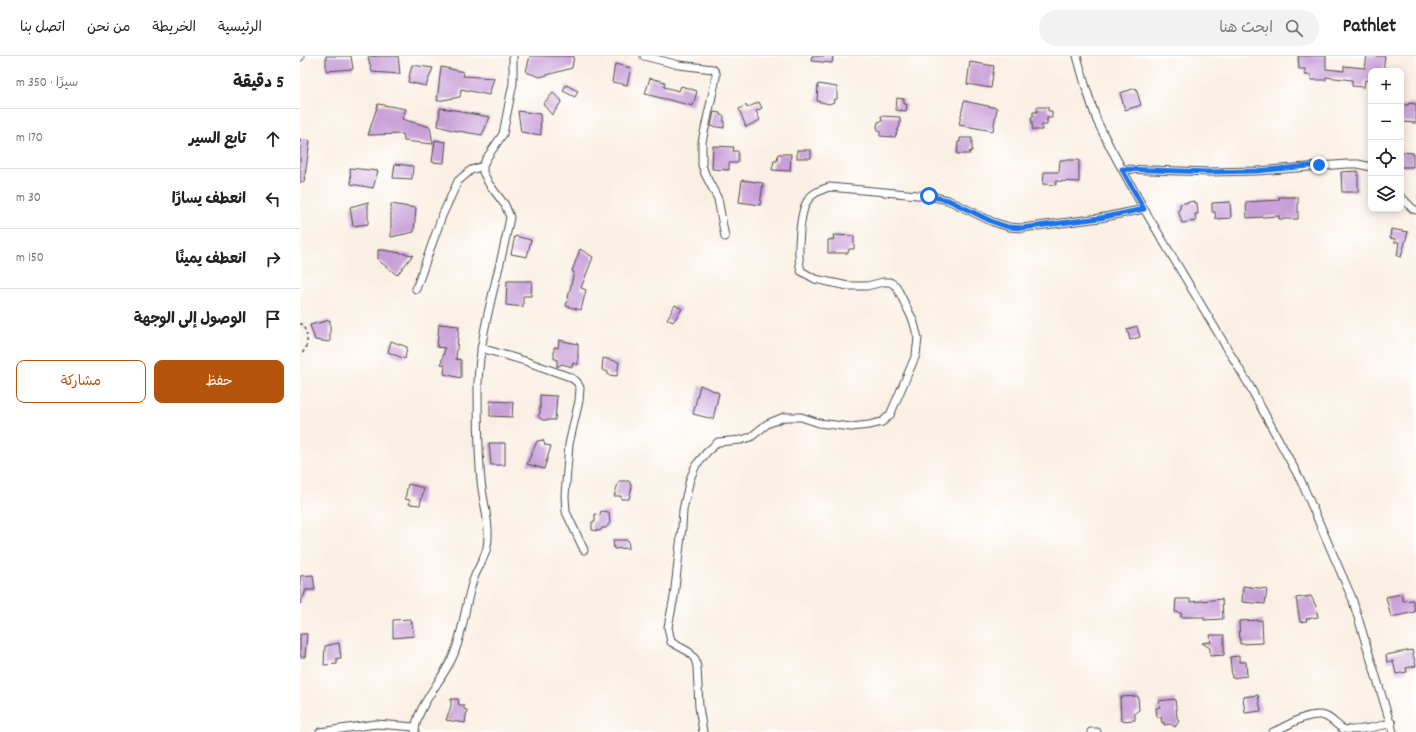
<!DOCTYPE html>
<html lang="ar">
<head>
<meta charset="utf-8">
<style>
  body { margin:0; font-family:Dekko,"Playpen Sans Arabic",sans-serif; background:#f2f2f2; color:#222; direction:rtl }
  .controls { position:absolute; right:12px; top:12px; display:grid; overflow:hidden; border-radius:8px; box-shadow:0 2px 10px #0003 }
  .controls button { width:36px; height:36px; display:grid; place-items:center; padding:0; border:0; border-bottom:1px solid #e0e0e0; background:#fff; color:#222; font:20px sans-serif }
  .stop { position:absolute; width:12px; height:12px; margin:-9px; border:3px solid #1a73e8; border-radius:50%; background:#fff }
  .stop.end { background:#1a73e8; border-color:#fff; box-shadow:0 1px 4px #0008 }
  .list { margin:0; padding:0; list-style:none }
  h2 { display:flex; justify-content:space-between; align-items:center; height:52px; margin:0; padding:0 16px; font-size:17px }
  h2 small { font-size:13px; font-weight:400; color:#767676 }
  .list li { display:grid; grid-template-columns:26px 1fr auto; gap:12px; align-items:center; box-sizing:border-box; height:60px; padding:0 16px; border-top:1px solid #e0e0e0 }
  .list b { display:block; font-size:15px; white-space:nowrap }
  .list em { font-size:13px; font-style:normal; color:#767676 }
  .actions { display:flex; gap:8px; padding:12px 16px }
  .actions a { flex:1; padding:9px 0; border:1px solid #b45309; border-radius:8px; text-align:center; font-size:14px; color:#b45309 }
  .actions .main { background:#b45309; color:#fff }
  .icon { flex:none; width:22px; height:22px; fill:none; stroke:currentColor; stroke-width:2; stroke-linecap:round; stroke-linejoin:round }
  .map { position:relative; flex:none; width:1116px; height:676px; overflow:hidden; direction:ltr }
  header { display:flex; align-items:center; gap:24px; box-sizing:border-box; height:56px; padding:0 20px; background:#fff; border-bottom:1px solid #e0e0e0 }
  header strong { font-size:19px }
  nav { display:flex; gap:22px; margin-inline-start:auto; font-size:14px }
  .search { width:280px; height:36px; background:#f2f2f2; display:flex; align-items:center; gap:10px; box-sizing:border-box; padding:0 14px; border-radius:22px; color:#767676; font-size:15px }
  main { display:flex }
  aside { flex:1; background:#fff }
  .map>svg:first-child { display:block }
  .building { fill:#c89ed7 }
  .lines { fill:none; stroke-linecap:round; stroke-linejoin:round }
  .street-casing { stroke:#4a4847; stroke-width:9 }
  .path { stroke:#4a4847; stroke-width:1.5; stroke-dasharray:3 3; stroke-linecap:butt }
  .street { stroke:#fff; stroke-width:7 }
  .route { stroke:#1a73e8; stroke-width:5 }
</style>
</head>
<body>
<header>
<strong>Pathlet</strong>
<div class="search"><svg class="icon" aria-label="search" viewBox="0 0 24 24"><circle cx="10" cy="10" r="6"/><path d="M15 15l6 6"/></svg>ابحث هنا</div>
<nav><a>الرئيسية</a><a>الخريطة</a><a>من نحن</a><a>اتصل بنا</a></nav>
</header>
<main>
<div class="map">
<svg width="1116" height="676" viewBox="0 0 1116 676">
  <rect width="100%" height="100%" fill="#fff"/>
  <filter id="ink" filterUnits="userSpaceOnUse"><feTurbulence type="fractalNoise" baseFrequency=".025" numOctaves="2"/><feDisplacementMap in="SourceGraphic" scale="8" xChannelSelector="R" yChannelSelector="G"/><feConvolveMatrix kernelMatrix="1 2 1 2 8 2 1 2 1" color-interpolation-filters="sRGB"/></filter>
  <filter id="wash" filterUnits="userSpaceOnUse"><feTurbulence type="fractalNoise" baseFrequency=".012" numOctaves="4" result="noise"/><feDisplacementMap in="SourceGraphic" scale="16" xChannelSelector="R" yChannelSelector="G"/><feGaussianBlur stdDeviation="0.9" result="paint"/><feColorMatrix in="noise" values="0 0 0 0 0 0 0 0 0 0 0 0 0 0 0 0 0 1.4 0 .05"/><feComposite in="paint" operator="in"/></filter>
  <g filter="url(#wash)">
    <rect width="100%" height="100%" fill="#faefe3"/>
    <g id="blocks">
      <g class="building">
        <polygon points="26,0 51,0 53,13 26,15"/>
        <polygon points="79,0 98,0 100,18 72,16 68,1"/>
        <polygon points="230,0 274,0 272,12 240,21 226,16"/>
        <polygon points="512,0 533,0 532,7 511,5"/>
        <polygon points="998,0 1026,0 1026,13 1044,15 1044,10 1065,12 1067,0 1085,0 1083,15 1071,15 1071,25 1065,24 1064,31 1052,30 1052,24 1026,21 1026,24 1011,24 1011,19 1005,19 1005,13 999,13"/>
        <polygon points="670,6 694,10 691,32 667,28"/>
        <polygon points="315,8 331,12 327,29 312,26"/>
        <polygon points="112,9 133,12 126,30 108,26"/>
        <polygon points="141,11 164,16 163,20 194,22 189,39 161,33 160,41 137,45"/>
        <polygon points="350,22 365,26 364,31 379,35 381,30 397,35 393,50 345,38"/>
        <polygon points="518,28 537,31 537,43 533,44 534,46 529,48 517,45"/>
        <polygon points="266,29 278,35 275,41 263,35"/>
        <polygon points="836,32 841,49 825,54 820,37"/>
        <polygon points="253,37 262,45 252,59 243,48"/>
        <polygon points="597,42 604,43 604,48 607,48 606,55 596,54"/>
        <polygon points="664,45 697,52 693,75 659,69"/>
        <polygon points="459,46 462,52 456,55 460,64 446,71 439,53 446,49 447,52"/>
        <polygon points="1109,47 1116,48 1116,67 1101,66 1102,49 1108,49"/>
        <polygon points="78,48 106,53 102,63 130,71 133,88 104,85 103,78 68,79"/>
        <polygon points="737,51 748,51 748,55 752,55 752,62 747,62 747,69 742,69 742,74 733,74 731,61 733,61 733,56 737,56"/>
        <polygon points="140,52 162,55 162,56 190,61 182,79 152,74 138,70"/>
        <polygon points="218,55 240,58 241,79 221,76"/>
        <polygon points="414,56 420,57 420,59 424,60 424,72 411,70"/>
        <polygon points="581,60 600,61 600,69 595,81 580,80 580,75 578,74 577,70 578,66 582,65"/>
        <polygon points="660,82 672,82 672,95 669,96 670,98 657,98 658,86 660,86"/>
        <polygon points="0,83 10,85 4,126 0,126"/>
        <polygon points="135,84 146,86 144,107 132,106"/>
        <polygon points="413,90 434,91 433,95 438,95 438,107 429,107 429,114 412,113"/>
        <rect x="497" y="94" width="14" height="8"/>
        <polygon points="1101,96 1113,97 1113,111 1101,111"/>
        <polygon points="478,98 491,98 490,115 472,114 474,105 477,105"/>
        <polygon points="760,104 779,104 779,126 756,125 756,129 743,128 744,116 759,116"/>
        <polygon points="95,108 113,110 112,123 93,122"/>
        <polygon points="50,112 78,115 73,132 51,128"/>
        <polygon points="1058,115 1058,136 1042,136 1041,116"/>
        <polygon points="442,124 463,127 460,149 439,146"/>
        <polygon points="979,141 998,141 998,163 979,163 979,160 947,162 946,146 979,144"/>
        <polygon points="894,145 894,147 897,147 898,158 895,158 896,165 882,167 878,154 880,153 880,148"/>
        <polygon points="68,146 68,168 53,170 50,151"/>
        <polygon points="930,146 931,162 916,163 915,156 912,156 912,147"/>
        <polygon points="91,148 116,152 114,176 91,181"/>
        <polygon points="1091,173 1108,176 1101,201 1097,200 1099,186 1094,186 1095,183 1090,182"/>
        <polygon points="533,179 554,180 554,193 549,193 548,197 528,197 528,184 534,183"/>
        <polygon points="215,180 231,184 227,201 211,198"/>
        <polygon points="280,193 293,201 281,232 286,234 281,254 266,250 274,216 272,215"/>
        <polygon points="78,194 83,194 113,199 97,219 78,204"/>
        <polygon points="207,225 232,225 231,240 223,240 223,251 206,249"/>
        <polygon points="375,249 382,253 373,266 367,263"/>
        <polygon points="30,264 30,286 15,284 10,269"/>
        <polygon points="139,268 159,270 156,303 161,304 161,322 144,318 145,309 141,308 145,292 137,291"/>
        <polygon points="837,270 840,281 830,284 827,273"/>
        <polygon points="259,284 278,288 278,309 273,307 272,311 262,308 257,311 257,303 254,303 254,291 258,292"/>
        <polygon points="91,285 107,291 105,303 88,296"/>
        <polygon points="303,302 319,306 317,320 308,319 308,316 302,314"/>
        <polygon points="400,329 419,337 413,363 393,358"/>
        <polygon points="240,339 257,340 255,364 242,364 238,360 240,357"/>
        <polygon points="190,345 213,346 212,361 190,360"/>
        <polygon points="243,384 245,389 251,390 244,413 227,408 237,385"/>
        <polygon points="189,387 205,387 205,409 191,409"/>
        <polygon points="319,425 329,425 332,431 329,443 321,443 321,440 314,440"/>
        <polygon points="108,428 124,432 120,449 109,448 110,444 105,443"/>
        <polygon points="301,455 309,456 310,467 306,472 302,472 300,475 292,474 292,466 295,466 295,458 300,459"/>
        <polygon points="313,484 328,484 329,492 314,493"/>
        <polygon points="13,519 15,534 6,534 0,548 0,520"/>
        <polygon points="943,530 967,533 965,548 942,546"/>
        <polygon points="1101,538 1103,545 1113,544 1115,556 1091,561 1086,541"/>
        <polygon points="1011,540 1016,550 1018,561 1006,563 1007,565 1000,566 996,542"/>
        <polygon points="876,543 890,543 890,546 922,543 923,563 904,564 904,561 881,561 881,557 875,556"/>
        <polygon points="111,563 114,580 93,582 93,564"/>
        <polygon points="962,564 963,587 940,588 939,565"/>
        <polygon points="0,578 7,578 5,601 0,601"/>
        <polygon points="910,579 924,579 924,599 910,600 910,592 902,587 911,586"/>
        <polygon points="39,587 41,602 37,602 37,608 24,609 25,590"/>
        <polygon points="1112,594 1116,610 1106,612 1107,616 1096,618 1093,605 1087,606 1086,599"/>
        <polygon points="939,600 939,606 946,606 947,620 932,622 930,601"/>
        <polygon points="958,639 961,655 945,657 943,641"/>
        <polygon points="838,640 839,654 835,657 835,664 821,665 820,641"/>
        <polygon points="151,643 158,643 159,649 164,649 164,653 167,654 165,667 146,664 151,650"/>
        <polygon points="875,643 877,661 879,665 875,671 871,668 864,669 864,666 862,667 861,661 857,661 856,652 860,651 859,645"/>
      </g>
    </g>
  </g>
  <g filter="url(#ink)">
    <use href="#blocks" fill-opacity="0" stroke="#4a4847" stroke-width="1"/>
    <g class="lines">
      <g class="street-casing">
        <g id="street">
          <polyline points="344,0 379,9 413,13 416,17 416,22 402,86 402,109 405,118 418,143 425,181"/>
          <polyline points="777,0 786,32 797,65 810,91 844,153 949,329 1001,425 1052,542 1093,676"/>
          <polyline points="0,1 0,0"/>
          <polyline points="822,113 909,116 957,115 1047,108 1058,108 1071,111"/>
          <polyline points="1101,141 1113,153 1116,154"/>
          <polyline points="116,233 142,160 158,125 171,114 183,110"/>
          <polyline points="181,292 225,305 270,321 277,326 280,332 279,345 269,388 265,440 266,456 284,494"/>
          <polyline points="20,676 76,668 115,671"/>
          <path d="M115,676C115,652 145,621 154,598C164,574 165,546 174,522C178,511 185,502 187,491C191,470 183,446 181,425C178,393 178,360 178,328C180,271 200,217 210,161L205,149L189,128L183,116V110L186,103L203,78L213,27V0"/>
          <path d="M403,676L399,651L397,611L395,603L389,596L371,586L368,571L374,541L382,471L383,454L390,423L396,409L407,396L418,386L441,384L451,381L467,368L484,361H501L519,367L551,371L569,369L582,366L590,359L616,299L618,282L613,264L596,230L590,226H583L567,230H548L515,223L501,215C497,201 499,156 508,144C512,137 521,134 529,131L629,140L648,144L693,166L709,171L722,172L800,162L844,153"/>
          <polyline points="791,676 797,676"/>
          <path d="M973,676C988,670 1003,658 1020,659C1031,660 1034,668 1043,673C1053,676 1080,670 1092,667"/>
        </g>
      </g>
      <path class="path" d="M0,267C10,276 9,291 0,300"/>
      <use href="#street" class="street"/>
    </g>
  </g>
  <g class="lines" filter="url(#ink)">
    <polyline class="route" points="629,140 648,144 693,166 708,171 722,172 800,162 844,153 822,113 909,116 957,115 1019,109"/>
  </g>
</svg>
<div class="controls">
<button>+</button>
<button>−</button>
<button><svg class="icon" aria-label="locate" viewBox="0 0 24 24"><circle cx="12" cy="12" r="6"/><path d="M12 2v4M12 18v4M2 12h4M18 12h4"/></svg></button>
<button><svg class="icon" aria-label="layers" viewBox="0 0 24 24"><path d="M12 4l9 5-9 5-9-5zM3 14l9 5 9-5"/></svg></button>
</div>
<div class="stop" style="left:629px;top:140px"></div>
<div class="stop end" style="left:1019px;top:109px"></div>
</div>
<aside>
<h2>5 دقيقة<small>سيرًا · 350 m</small></h2>
<ul class="list">
<li><svg class="icon" aria-label="ahead" viewBox="0 0 24 24"><path d="M12 20V5M6 11l6-6 6 6"/></svg><div><b>تابع السير</b></div><em>170 m</em></li>
<li><svg class="icon" aria-label="left" viewBox="0 0 24 24"><path d="M17 20v-9H6M10 6l-5 5 5 5"/></svg><div><b>انعطف يسارًا</b></div><em>30 m</em></li>
<li><svg class="icon" aria-label="right" viewBox="0 0 24 24"><path d="M7 20v-9h11M14 6l5 5-5 5"/></svg><div><b>انعطف يمينًا</b></div><em>150 m</em></li>
<li><svg class="icon" aria-label="arrive" viewBox="0 0 24 24"><path d="M6 21V4h12l-3 4 3 4H6"/></svg><div><b>الوصول إلى الوجهة</b></div></li>
</ul>
<div class="actions"><a class="main">حفظ</a><a>مشاركة</a></div>
</aside>
</main>
</body>
</html>
